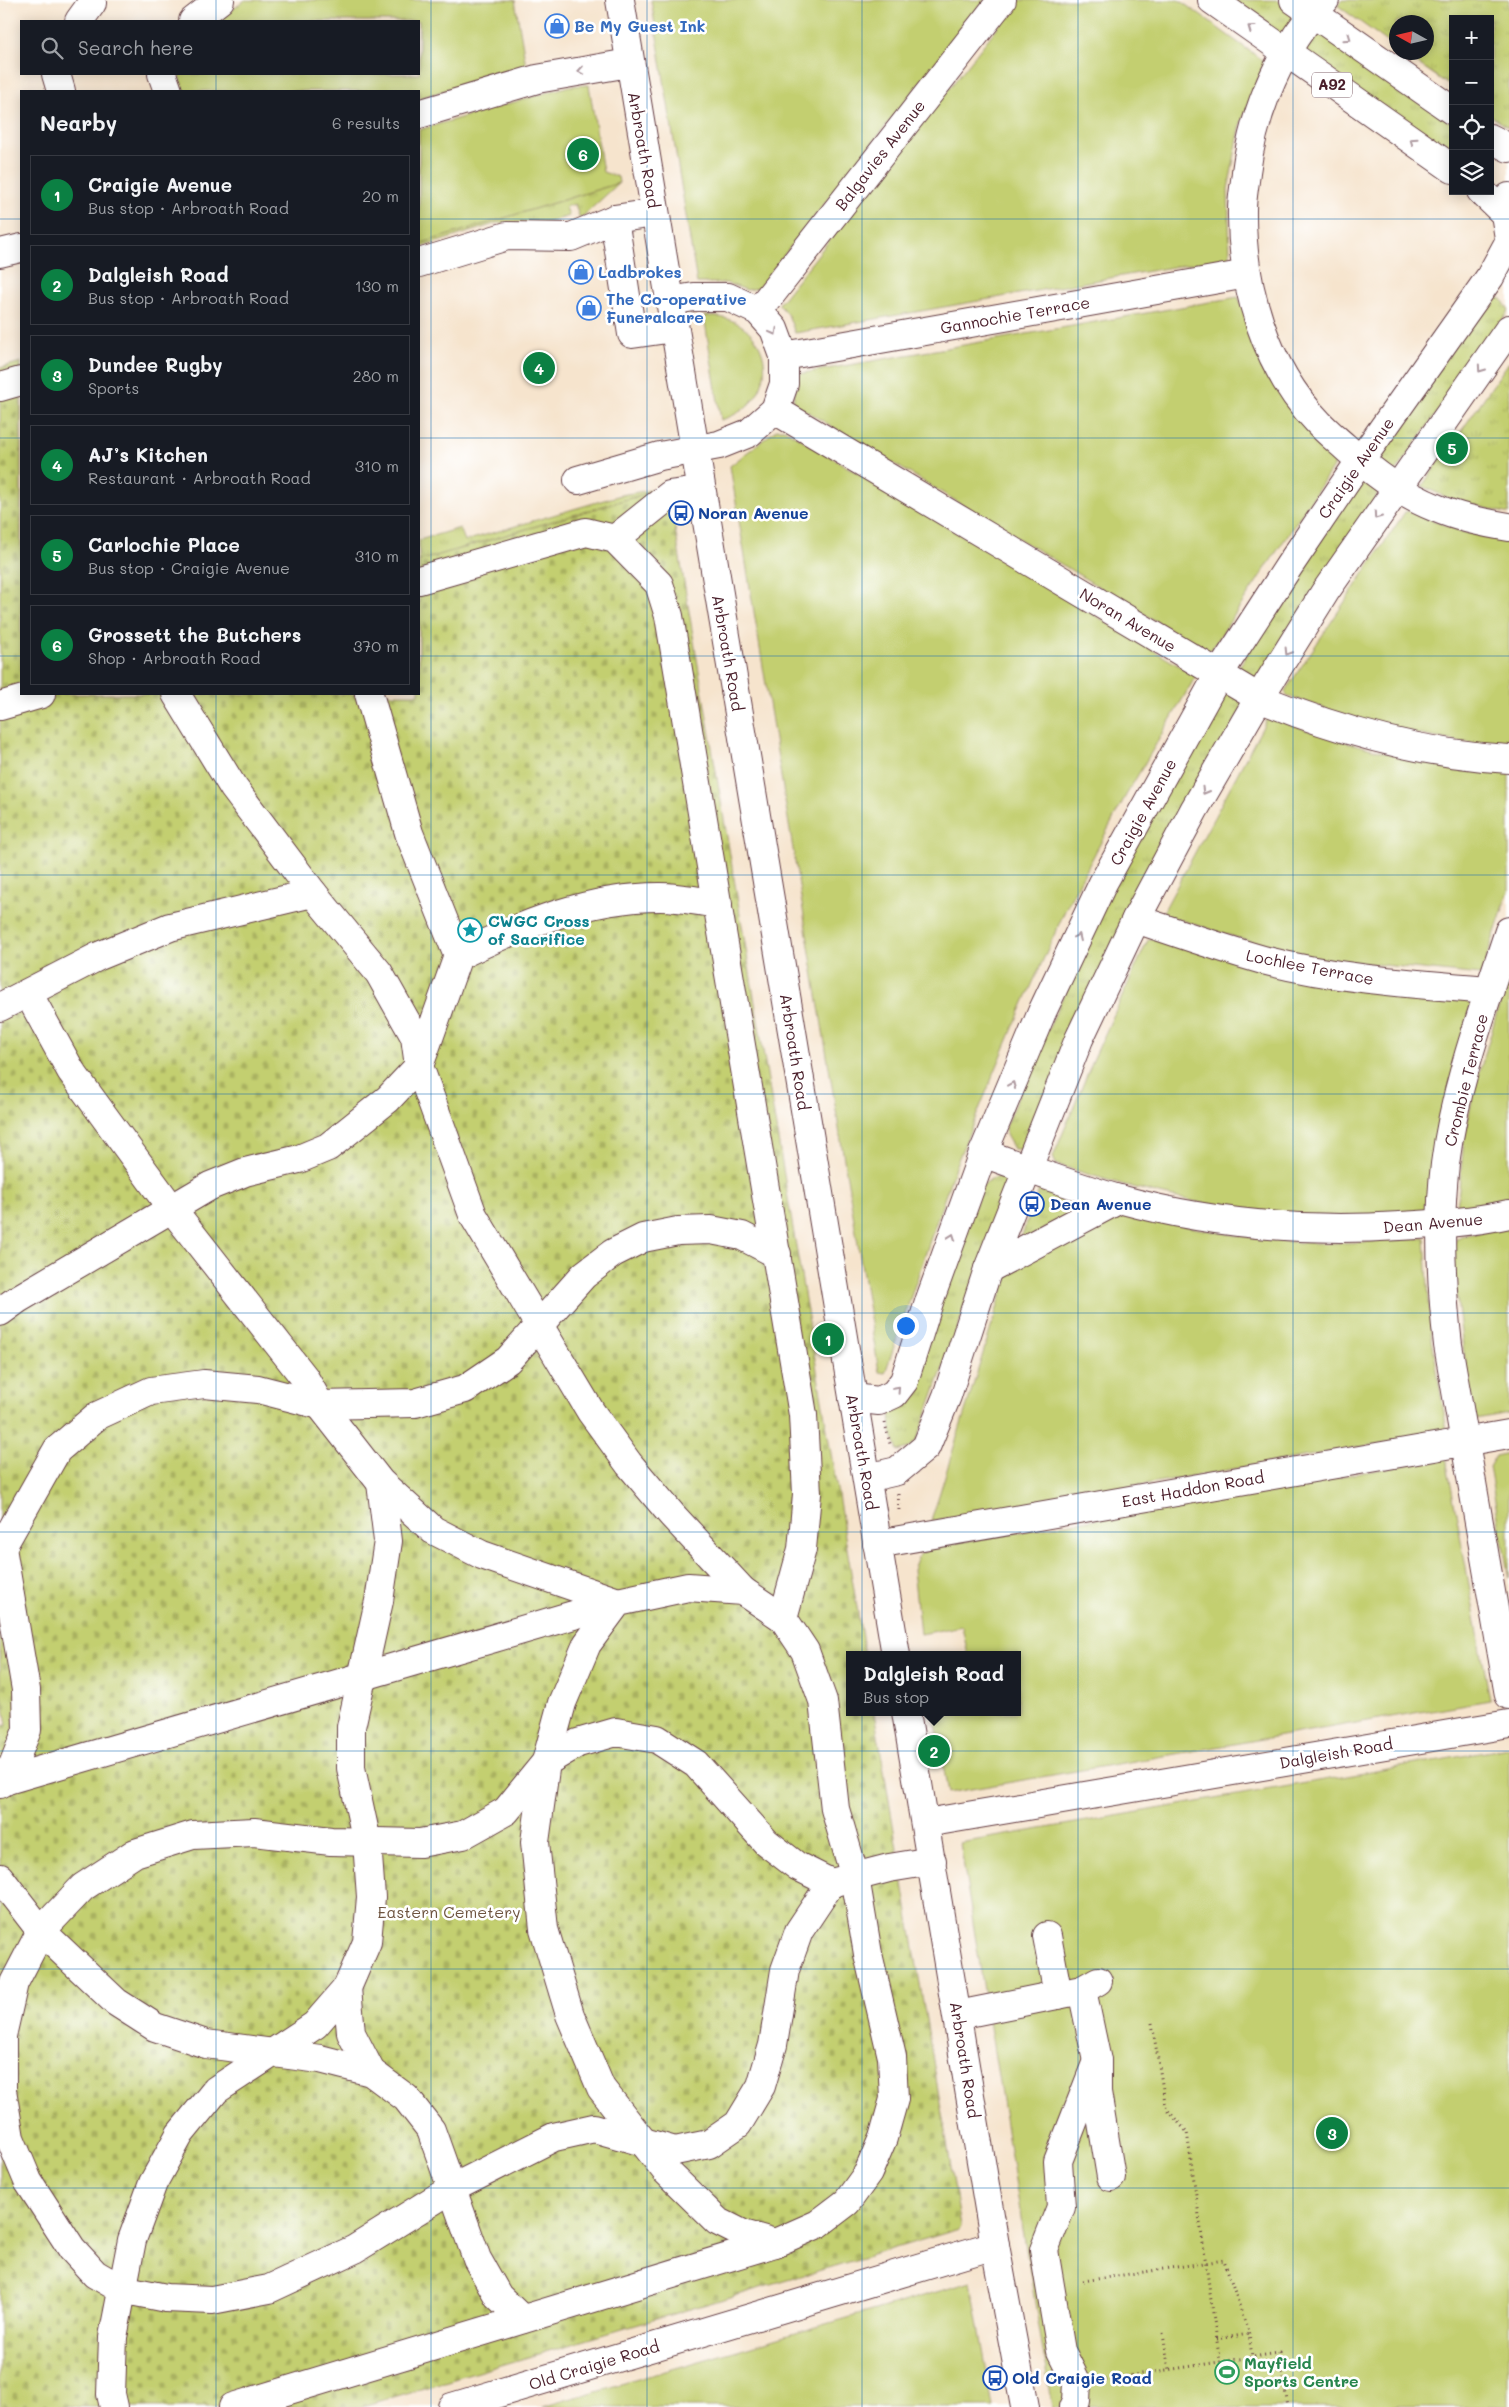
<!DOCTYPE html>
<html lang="en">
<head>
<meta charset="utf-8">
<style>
  body { margin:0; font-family:Mali,sans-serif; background:#242831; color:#f1f3f6 }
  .controls { position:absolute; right:15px; top:15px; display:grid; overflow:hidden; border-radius:0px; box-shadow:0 2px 12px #0003 }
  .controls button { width:45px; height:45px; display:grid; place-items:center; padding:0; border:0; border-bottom:1px solid #363941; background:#171b24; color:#f1f3f6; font:25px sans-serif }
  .compass { position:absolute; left:1389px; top:15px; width:45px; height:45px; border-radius:50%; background:#171b24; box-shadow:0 2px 12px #0003; rotate:278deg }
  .you { position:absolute; left:905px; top:1325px; width:18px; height:18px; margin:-12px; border:4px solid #fff; border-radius:50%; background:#1a73e8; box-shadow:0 0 0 8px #1a73e833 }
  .badge { display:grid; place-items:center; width:32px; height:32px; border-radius:50%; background:#0b8043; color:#fff; font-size:16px; font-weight:700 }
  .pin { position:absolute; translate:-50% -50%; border:2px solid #fff; box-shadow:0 1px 5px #0006 }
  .popup { position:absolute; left:846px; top:1651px; width:175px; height:65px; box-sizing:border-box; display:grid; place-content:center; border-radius:0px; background:#171b24; filter:drop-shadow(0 1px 4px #0005); font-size:16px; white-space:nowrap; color:#9ea1a6 }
  .popup b { font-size:19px; color:#f1f3f6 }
  .popup::after { content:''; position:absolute; left:50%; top:100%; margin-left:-10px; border:10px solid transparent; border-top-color:#171b24 }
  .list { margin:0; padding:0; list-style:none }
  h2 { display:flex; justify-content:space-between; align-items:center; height:65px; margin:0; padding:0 20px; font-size:21px }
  h2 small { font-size:16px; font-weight:400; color:#9ea1a6 }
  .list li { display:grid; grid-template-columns:32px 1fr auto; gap:15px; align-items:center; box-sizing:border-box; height:80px; margin:0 10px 10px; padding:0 10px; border:1px solid #363941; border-radius:0px }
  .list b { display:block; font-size:19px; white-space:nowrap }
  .list p { margin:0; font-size:16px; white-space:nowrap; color:#9ea1a6 }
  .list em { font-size:16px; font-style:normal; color:#9ea1a6 }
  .icon { flex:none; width:28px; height:28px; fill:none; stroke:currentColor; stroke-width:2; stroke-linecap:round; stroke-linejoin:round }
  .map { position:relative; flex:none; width:1509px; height:2407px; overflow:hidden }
  .search { position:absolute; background:#171b24; box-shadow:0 2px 12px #0003; left:20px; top:20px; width:400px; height:55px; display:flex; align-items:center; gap:12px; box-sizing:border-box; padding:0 18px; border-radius:0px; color:#9ea1a6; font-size:19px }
  .panel { position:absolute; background:#171b24; box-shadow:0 2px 12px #0003; left:20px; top:90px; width:400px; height:605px; border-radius:0px }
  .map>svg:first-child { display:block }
  .grass { fill:url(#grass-tufts); stroke:#86774e }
  .cemetery { fill:url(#cemetery-stones); stroke:#86774e }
  .green { fill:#c3cf70; stroke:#86774e }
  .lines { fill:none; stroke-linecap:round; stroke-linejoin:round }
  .minor-casing { stroke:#643d43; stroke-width:30 }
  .major-casing { stroke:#643d43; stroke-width:30 }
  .highway-casing { stroke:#643d43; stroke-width:30 }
  .path { stroke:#643d43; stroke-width:3; stroke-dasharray:1 4; stroke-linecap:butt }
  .minor { stroke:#fff; stroke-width:28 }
  .major { stroke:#fff; stroke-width:28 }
  .highway { stroke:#fff; stroke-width:28 }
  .oneway { stroke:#ae9aa0 }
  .grid { fill:none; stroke:#1f6fb2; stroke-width:1; stroke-opacity:0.55 }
  .labels { text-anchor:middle; stroke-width:5; stroke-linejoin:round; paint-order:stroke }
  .shield { fill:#fff; stroke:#80626b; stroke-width:1 }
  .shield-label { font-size:15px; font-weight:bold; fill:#4a1f2b }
  .shop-label { font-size:16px; font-weight:bold; fill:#366cbe; stroke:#fff; text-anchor:start }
  .street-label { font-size:16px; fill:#4a1f2b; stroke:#fff }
  .transit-label { font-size:16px; font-weight:bold; fill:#164399; stroke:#fff; text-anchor:start }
  .culture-label { font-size:16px; font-weight:bold; fill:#0d838f; stroke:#fff; text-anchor:start }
  .park-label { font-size:16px; fill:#6e5440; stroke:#fff }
  .leisure-label { font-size:16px; font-weight:bold; fill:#27864d; stroke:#fff; text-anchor:start }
</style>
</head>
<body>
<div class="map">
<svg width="1509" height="2407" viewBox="0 0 1509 2407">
  <defs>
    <pattern id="grass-tufts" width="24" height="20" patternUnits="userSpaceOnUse" patternTransform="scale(1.25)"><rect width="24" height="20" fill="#c3cf70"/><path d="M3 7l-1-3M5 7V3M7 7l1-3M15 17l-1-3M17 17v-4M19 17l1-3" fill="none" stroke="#a9b161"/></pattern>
    <pattern id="cemetery-stones" width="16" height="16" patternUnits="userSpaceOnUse" patternTransform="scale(1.25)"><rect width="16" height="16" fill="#c3cf70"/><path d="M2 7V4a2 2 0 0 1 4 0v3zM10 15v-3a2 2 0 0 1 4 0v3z" fill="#a9b161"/></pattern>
  </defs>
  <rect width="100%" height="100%" fill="#fff"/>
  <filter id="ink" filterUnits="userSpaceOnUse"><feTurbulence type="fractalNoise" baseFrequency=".02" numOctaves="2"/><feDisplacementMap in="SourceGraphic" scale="10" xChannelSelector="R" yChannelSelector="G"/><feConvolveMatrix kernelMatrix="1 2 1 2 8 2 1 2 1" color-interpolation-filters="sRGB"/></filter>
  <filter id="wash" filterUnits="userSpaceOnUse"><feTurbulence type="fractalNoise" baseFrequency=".0096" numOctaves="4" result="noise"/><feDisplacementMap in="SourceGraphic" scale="20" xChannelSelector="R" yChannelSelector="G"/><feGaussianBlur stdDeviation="1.12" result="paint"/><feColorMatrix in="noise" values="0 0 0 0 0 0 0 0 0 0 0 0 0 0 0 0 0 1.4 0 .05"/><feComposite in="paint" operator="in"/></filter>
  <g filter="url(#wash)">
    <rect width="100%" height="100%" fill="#f6e4cd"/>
    <g class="grass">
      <polygon points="1230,0 1277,0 1300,16 1285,40"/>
      <polygon points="1342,0 1509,0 1509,128 1490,115 1490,19 1453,19 1453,88 1403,53 1426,52 1426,22 1396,22 1396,48 1337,5"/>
      <polygon points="1314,27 1453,124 1453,158 1298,50"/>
      <polygon points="619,183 580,219 575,204 566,207 569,216 546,223 497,223 419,248 419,244"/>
      <polygon points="1489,295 1502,299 1509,311 1395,472 1376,462"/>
      <polygon points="1509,362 1509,514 1450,499 1422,486 1445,453 1450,456 1459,443 1455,440"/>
      <polygon points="1362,476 1382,487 1256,684 1235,673"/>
      <polygon points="668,487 419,561 419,540 460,528 465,541 621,495"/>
      <polygon points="1222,690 1244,703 1023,1149 1014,1149 1006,1135 1006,1124 1112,887"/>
      <polygon points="1003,1176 1010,1182 917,1440 909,1448 898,1451 891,1432 890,1410 909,1398 938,1303 983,1185 991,1179"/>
      <polygon points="1042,1182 1099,1200 1019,1243"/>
    </g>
    <polygon class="cemetery" points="21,362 21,694 419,694 419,561 668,487 865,1655 850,1655 850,1712 874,1712 961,2226 959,2229 360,2407 0,2407 0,1726 7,1725 0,1682 0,368"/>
    <g class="green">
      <polygon points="245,0 515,0 526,66 419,98 419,91 184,91 179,74 419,74 419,21 218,21"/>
      <polygon points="651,0 985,0 758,288 747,290 726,283 697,283"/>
      <polygon points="1019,0 1179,0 1265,62 1241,123 1228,189 1230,257 795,333 789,317 779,304"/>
      <polygon points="589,85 603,172 618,177 619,183 419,244 419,130 569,86"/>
      <polygon points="1238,297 1294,411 1337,461 1209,653 793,403 798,374"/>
      <path d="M704,316C774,314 788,400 721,420Z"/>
      <polygon points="777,429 784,429 1196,676 1125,797 1067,906 1018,1016 955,1167 885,1373 879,1372 730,466"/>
      <polygon points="1410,511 1462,532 1509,540 1509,746 1461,742 1393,730 1287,696 1285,691 1405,512"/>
      <path d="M1268,717C1347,744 1425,767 1509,772V890L1481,975L1325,959L1267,947L1162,914Z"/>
      <path d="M1154,938L1467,1000L1471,1003L1429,1209L1426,1212C1383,1215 1340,1218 1297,1215C1214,1210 1135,1190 1056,1164L1053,1157L1094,1058L1148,940Z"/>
      <polygon points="1509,971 1509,1199 1457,1208 1464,1141 1473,1095"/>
      <path d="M1127,1214C1178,1225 1229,1236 1281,1241C1329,1246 1377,1241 1425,1238L1431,1333L1447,1432L931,1521L1008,1273L1116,1215Z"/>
      <path d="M1509,1227V1413L1476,1419C1464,1361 1456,1304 1453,1245L1456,1239L1461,1236Z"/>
      <polygon points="1509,1453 1509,1578 1489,1467 1495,1456"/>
      <polygon points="1446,1458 1490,1700 948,1793 934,1712 1018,1712 1018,1655 968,1655 962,1626 920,1634 913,1570 919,1555 934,1547"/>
      <polygon points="1509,1748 1509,2407 1052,2407 960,1843"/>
      <polygon points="971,2282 993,2407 542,2407"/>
    </g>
  </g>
  <g filter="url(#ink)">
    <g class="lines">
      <g class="minor-casing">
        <g id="minor">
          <path d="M1325,0C1281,47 1254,109 1246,172C1245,184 1242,197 1242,210C1241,284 1265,367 1318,422C1326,431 1336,439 1345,447C1372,472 1403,495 1436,508C1459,518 1484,523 1509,527"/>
          <polyline points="79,21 92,3 91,0"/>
          <polyline points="193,21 220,0"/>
          <polyline points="56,74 61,91"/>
          <polyline points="162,74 168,91"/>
          <polyline points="419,114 537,79 629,63"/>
          <polyline points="614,219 632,334 674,328"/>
          <polyline points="0,253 21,248"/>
          <polyline points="419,263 507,236 571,237 614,219 655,213"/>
          <polyline points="758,311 1002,0"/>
          <polyline points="784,356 1247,274"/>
          <polyline points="0,387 21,381"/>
          <path d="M775,410L1259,698C1339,731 1422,754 1509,759"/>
          <polyline points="578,480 660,456 719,445 749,433 775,410 784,384 784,356 774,329 758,311 728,297 694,297 670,301"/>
          <polyline points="615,539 670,495 701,491"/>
          <polyline points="419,580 586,532 615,539 659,584 669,616 803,1415 807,1494 802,1549 783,1618"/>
          <polyline points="176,694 233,787 313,893 379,973 415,1037 419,1066 473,1215 591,1412 629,1464 672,1515 743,1591"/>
          <polyline points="369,694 409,833 458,956"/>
          <polyline points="0,706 41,694"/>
          <path d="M1136,919C1178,933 1220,948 1263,960C1337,979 1414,984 1490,990"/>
          <path d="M1509,931C1484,1007 1455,1084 1445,1164C1438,1224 1441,1285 1448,1345L1509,1695"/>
          <polyline points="28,993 71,1071 172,1209 304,1377 320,1405 381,1483 433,1530 482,1555 618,1602"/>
          <polyline points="0,1007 99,956 170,927 313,893"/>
          <path d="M983,1153C1028,1169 1073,1186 1119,1199C1211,1224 1306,1232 1400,1226C1437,1224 1473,1222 1509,1214"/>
          <polyline points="988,1269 1120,1199"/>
          <path d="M0,1312L18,1299L210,1186L245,1172L299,1159L328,1147L388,1099L419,1066L458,956C521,925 588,897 660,897C679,897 699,901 718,904"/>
          <polyline points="853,1398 879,1401 894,1394 904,1381 930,1299 983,1153 1042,1012 1103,883 1219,674 1289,566 1360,461 1490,277 1509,242"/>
          <polyline points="867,1478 897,1471 926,1447 947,1396 988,1269 1079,1039 1136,919 1194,810 1259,698 1325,592 1509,329"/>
          <polyline points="0,1536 26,1690 27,1730 7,1780"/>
          <polyline points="877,1544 1509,1434"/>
          <polyline points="2,1547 57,1450 97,1416 151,1391 204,1384 258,1389 320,1405 415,1403 465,1389 508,1360 584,1275 613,1253 643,1238 678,1231 711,1230 742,1236 777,1254"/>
          <polygon points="688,1587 743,1591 783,1618 805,1651 823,1701 835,1809 855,1877 868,1954 892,2057 894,2099 883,2138 868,2173 847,2202 818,2224 775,2243 743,2234 717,2221 666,2171 601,2088 570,2015 544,1929 535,1842 546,1762 562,1703 587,1644 618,1602"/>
          <polyline points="0,1784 7,1780 618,1602"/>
          <polyline points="926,1823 1509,1724"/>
          <polyline points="0,1878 41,1931 116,2002 155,2027 206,2044 320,2059 371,2072 406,2098 431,2130 477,2259 498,2296 522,2319"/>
          <polyline points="831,1883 797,1866 766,1842 696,1764 657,1739 616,1732 578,1743 546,1762 506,1811 463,1835 420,1843 331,1841 254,1832 193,1835 135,1853 83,1887 41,1931 14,1983 2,2036 2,2090 10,2138 28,2181 72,2249 95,2274 121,2289 166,2298 212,2300 269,2289 355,2249 453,2188 554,2137 594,2128 675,2151 709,2144 738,2124 761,2086 773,2045 785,1970 799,1931 831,1883 889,1868 932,1861"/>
          <polyline points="1047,1936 1058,1995"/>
          <polyline points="347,1988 351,2033 371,2072"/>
          <polyline points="1082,1990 1097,2061 1097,2092 1111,2177"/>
          <polyline points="958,2015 1082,1990 1098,1981"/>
          <polyline points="114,2407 111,2394 113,2337 132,2240 153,2183 180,2134 216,2090 315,2025 347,1988 367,1942 371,1897 367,1842 351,1768 351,1727 379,1601 388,1541 381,1483"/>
          <polyline points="233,2407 775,2243"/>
          <polyline points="452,2407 995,2245"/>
          <polyline points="1073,2407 1076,2401 1077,2383 1061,2351 1044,2250 1061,2207 1058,2161 1097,2061"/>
        </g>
      </g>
      <g class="major-casing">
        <g id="major">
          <polyline points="620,0 896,1655"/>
          <polyline points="906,1712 995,2245 1025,2407"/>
        </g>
      </g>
      <g class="highway-casing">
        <g id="highway">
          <polyline points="1212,0 1453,169"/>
          <polyline points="1294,0 1453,111"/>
          <polyline points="1490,138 1509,148"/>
          <polyline points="1481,191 1505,214"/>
          <polyline points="1509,197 1505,214 1509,238"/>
        </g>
      </g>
      <g class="path">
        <polyline points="885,1423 890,1444"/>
        <polyline points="898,1494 899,1511"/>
        <polyline points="1152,2023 1166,2108 1187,2132 1220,2362"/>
        <polyline points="1083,2281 1224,2260 1249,2334 1252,2357"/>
        <polyline points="1163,2333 1169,2370"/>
        <polyline points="1217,2339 1249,2334"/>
        <polyline points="1101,2380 1279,2353 1288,2407"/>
      </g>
      <use href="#minor" class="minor"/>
      <use href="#major" class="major"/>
      <use href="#highway" class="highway"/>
    </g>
    <defs><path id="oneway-chevron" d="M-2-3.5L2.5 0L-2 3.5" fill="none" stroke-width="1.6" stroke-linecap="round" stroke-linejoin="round" transform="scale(1.25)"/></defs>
    <g class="oneway">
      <use href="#oneway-chevron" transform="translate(1251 28) rotate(-144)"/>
      <use href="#oneway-chevron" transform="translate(1348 38) rotate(35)"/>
      <use href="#oneway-chevron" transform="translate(581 71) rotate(171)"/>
      <use href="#oneway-chevron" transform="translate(1413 141) rotate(-145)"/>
      <use href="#oneway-chevron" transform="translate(774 332) rotate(62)"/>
      <use href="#oneway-chevron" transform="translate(1481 369) rotate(125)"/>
      <use href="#oneway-chevron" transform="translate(1377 516) rotate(125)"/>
      <use href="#oneway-chevron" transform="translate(1288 652) rotate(122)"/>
      <use href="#oneway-chevron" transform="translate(1205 791) rotate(120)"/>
      <use href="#oneway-chevron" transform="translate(1078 937) rotate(-65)"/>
      <use href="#oneway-chevron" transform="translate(1012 1085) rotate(-67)"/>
      <use href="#oneway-chevron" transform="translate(952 1237) rotate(-70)"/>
      <use href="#oneway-chevron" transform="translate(897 1389) rotate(-48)"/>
    </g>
  </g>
  <path class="grid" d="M216,0V21M431,0V2407M647,0V2407M862,0V2407M1078,0V2407M1293,0V2407M216,74V91M0,219H21M419,219H1509M0,438H21M419,438H1509M0,656H21M419,656H1509M216,694V2407M0,875H1509M0,1094H1509M0,1313H1509M0,1532H1509M0,1751H1509M0,1969H1509M0,2188H1509"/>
  <defs>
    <g id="shop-ring" transform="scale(1.25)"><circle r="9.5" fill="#fff" stroke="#3f7fe0" stroke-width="1.5"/><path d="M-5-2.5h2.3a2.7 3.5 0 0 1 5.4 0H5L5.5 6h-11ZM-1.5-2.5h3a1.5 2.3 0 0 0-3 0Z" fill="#3f7fe0"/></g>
    <g id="bus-ring" transform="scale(1.25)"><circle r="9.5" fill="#fff" stroke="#1a4fb4" stroke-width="1.5"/><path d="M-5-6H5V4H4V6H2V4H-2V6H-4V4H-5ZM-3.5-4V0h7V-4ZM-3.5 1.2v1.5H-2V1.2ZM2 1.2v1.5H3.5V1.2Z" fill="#1a4fb4"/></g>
    <g id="sight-ring" transform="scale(1.25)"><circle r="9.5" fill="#fff" stroke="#0f9aa8" stroke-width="1.5"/><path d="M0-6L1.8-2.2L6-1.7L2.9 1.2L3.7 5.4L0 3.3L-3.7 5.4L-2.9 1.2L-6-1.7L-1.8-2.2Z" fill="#0f9aa8"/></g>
    <g id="stadium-ring" transform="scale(1.25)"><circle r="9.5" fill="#fff" stroke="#2e9e5b" stroke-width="1.5"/><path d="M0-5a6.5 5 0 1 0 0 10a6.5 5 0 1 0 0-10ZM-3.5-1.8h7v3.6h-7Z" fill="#2e9e5b"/></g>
  </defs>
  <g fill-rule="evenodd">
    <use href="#shop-ring" x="557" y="26"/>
    <use href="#shop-ring" x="581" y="272"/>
    <use href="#shop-ring" x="589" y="308"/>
    <use href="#bus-ring" x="681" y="513"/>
    <use href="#sight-ring" x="470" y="930"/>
    <use href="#bus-ring" x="1032" y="1204"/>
    <use href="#stadium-ring" x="1227" y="2372"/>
    <use href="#bus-ring" x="995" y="2378"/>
  </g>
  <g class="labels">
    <rect class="shield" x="1312" y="72.5" width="40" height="25" rx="4"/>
    <g class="shield-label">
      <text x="1332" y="90">A92</text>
    </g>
    <g class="shop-label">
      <text x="574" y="32">Be My Guest Ink</text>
      <text x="598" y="278">Ladbrokes</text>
      <text x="606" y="305">The Co-operative<tspan x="606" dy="18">Funeralcare</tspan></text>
    </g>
    <g class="street-label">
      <text transform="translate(644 150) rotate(80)" y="6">Arbroath Road</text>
      <text transform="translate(880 155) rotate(-52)" y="6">Balgavies Avenue</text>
      <text transform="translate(1015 315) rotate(-10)" y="6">Gannochie Terrace</text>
      <text transform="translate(1356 468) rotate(-55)" y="6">Craigie Avenue</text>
      <text transform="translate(1128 620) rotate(31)" y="6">Noran Avenue</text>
      <text transform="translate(728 653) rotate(80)" y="6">Arbroath Road</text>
      <text transform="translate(1143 812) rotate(-61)" y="6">Craigie Avenue</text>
      <text transform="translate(1310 967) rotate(11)" y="6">Lochlee Terrace</text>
      <text transform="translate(795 1052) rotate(81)" y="6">Arbroath Road</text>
      <text transform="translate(1466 1080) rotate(-76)" y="6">Crombie Terrace</text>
      <text transform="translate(1433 1223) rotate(-5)" y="6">Dean Avenue</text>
      <text transform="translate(862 1452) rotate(80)" y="6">Arbroath Road</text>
      <text transform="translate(1193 1489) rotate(-10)" y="6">East Haddon Road</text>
      <text transform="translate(1336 1753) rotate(-10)" y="6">Dalgleish Road</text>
      <text transform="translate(965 2060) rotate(81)" y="6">Arbroath Road</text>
      <text transform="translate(594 2365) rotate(-17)" y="6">Old Craigie Road</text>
    </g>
    <g class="transit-label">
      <text x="698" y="519">Noran Avenue</text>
      <text x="1050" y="1210">Dean Avenue</text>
      <text x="1012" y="2384">Old Craigie Road</text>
    </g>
    <g class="culture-label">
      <text x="488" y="927">CWGC Cross<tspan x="488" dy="18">of Sacrifice</tspan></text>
    </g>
    <g class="park-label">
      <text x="449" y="1918">Eastern Cemetery</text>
    </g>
    <g class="leisure-label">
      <text x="1244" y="2369">Mayfield<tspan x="1244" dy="18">Sports Centre</tspan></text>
    </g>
  </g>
</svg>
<div class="controls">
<button>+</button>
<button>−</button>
<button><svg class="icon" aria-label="locate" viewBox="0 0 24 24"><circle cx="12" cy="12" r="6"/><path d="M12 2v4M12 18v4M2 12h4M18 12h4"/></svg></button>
<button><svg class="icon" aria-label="layers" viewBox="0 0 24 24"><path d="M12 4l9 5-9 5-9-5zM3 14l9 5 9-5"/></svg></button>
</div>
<svg class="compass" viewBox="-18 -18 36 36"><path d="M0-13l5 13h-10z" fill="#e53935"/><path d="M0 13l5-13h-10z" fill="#9ea1a6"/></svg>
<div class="you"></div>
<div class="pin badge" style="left:828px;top:1339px">1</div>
<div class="pin badge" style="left:934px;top:1751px">2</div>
<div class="popup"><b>Dalgleish Road</b>Bus stop</div>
<div class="pin badge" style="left:1332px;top:2133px">3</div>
<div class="pin badge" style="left:539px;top:368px">4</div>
<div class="pin badge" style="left:1452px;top:448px">5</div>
<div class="pin badge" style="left:583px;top:154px">6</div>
<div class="search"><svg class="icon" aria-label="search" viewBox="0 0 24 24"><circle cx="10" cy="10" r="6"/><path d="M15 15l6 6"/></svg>Search here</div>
<section class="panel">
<h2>Nearby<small>6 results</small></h2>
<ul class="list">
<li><span class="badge">1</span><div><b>Craigie Avenue</b><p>Bus stop · Arbroath Road</p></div><em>20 m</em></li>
<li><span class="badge">2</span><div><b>Dalgleish Road</b><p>Bus stop · Arbroath Road</p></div><em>130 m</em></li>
<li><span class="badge">3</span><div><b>Dundee Rugby</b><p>Sports</p></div><em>280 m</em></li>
<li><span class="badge">4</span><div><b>AJ’s Kitchen</b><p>Restaurant · Arbroath Road</p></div><em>310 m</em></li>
<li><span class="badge">5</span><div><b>Carlochie Place</b><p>Bus stop · Craigie Avenue</p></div><em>310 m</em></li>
<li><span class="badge">6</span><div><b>Grossett the Butchers</b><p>Shop · Arbroath Road</p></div><em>370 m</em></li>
</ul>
</section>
</div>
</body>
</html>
